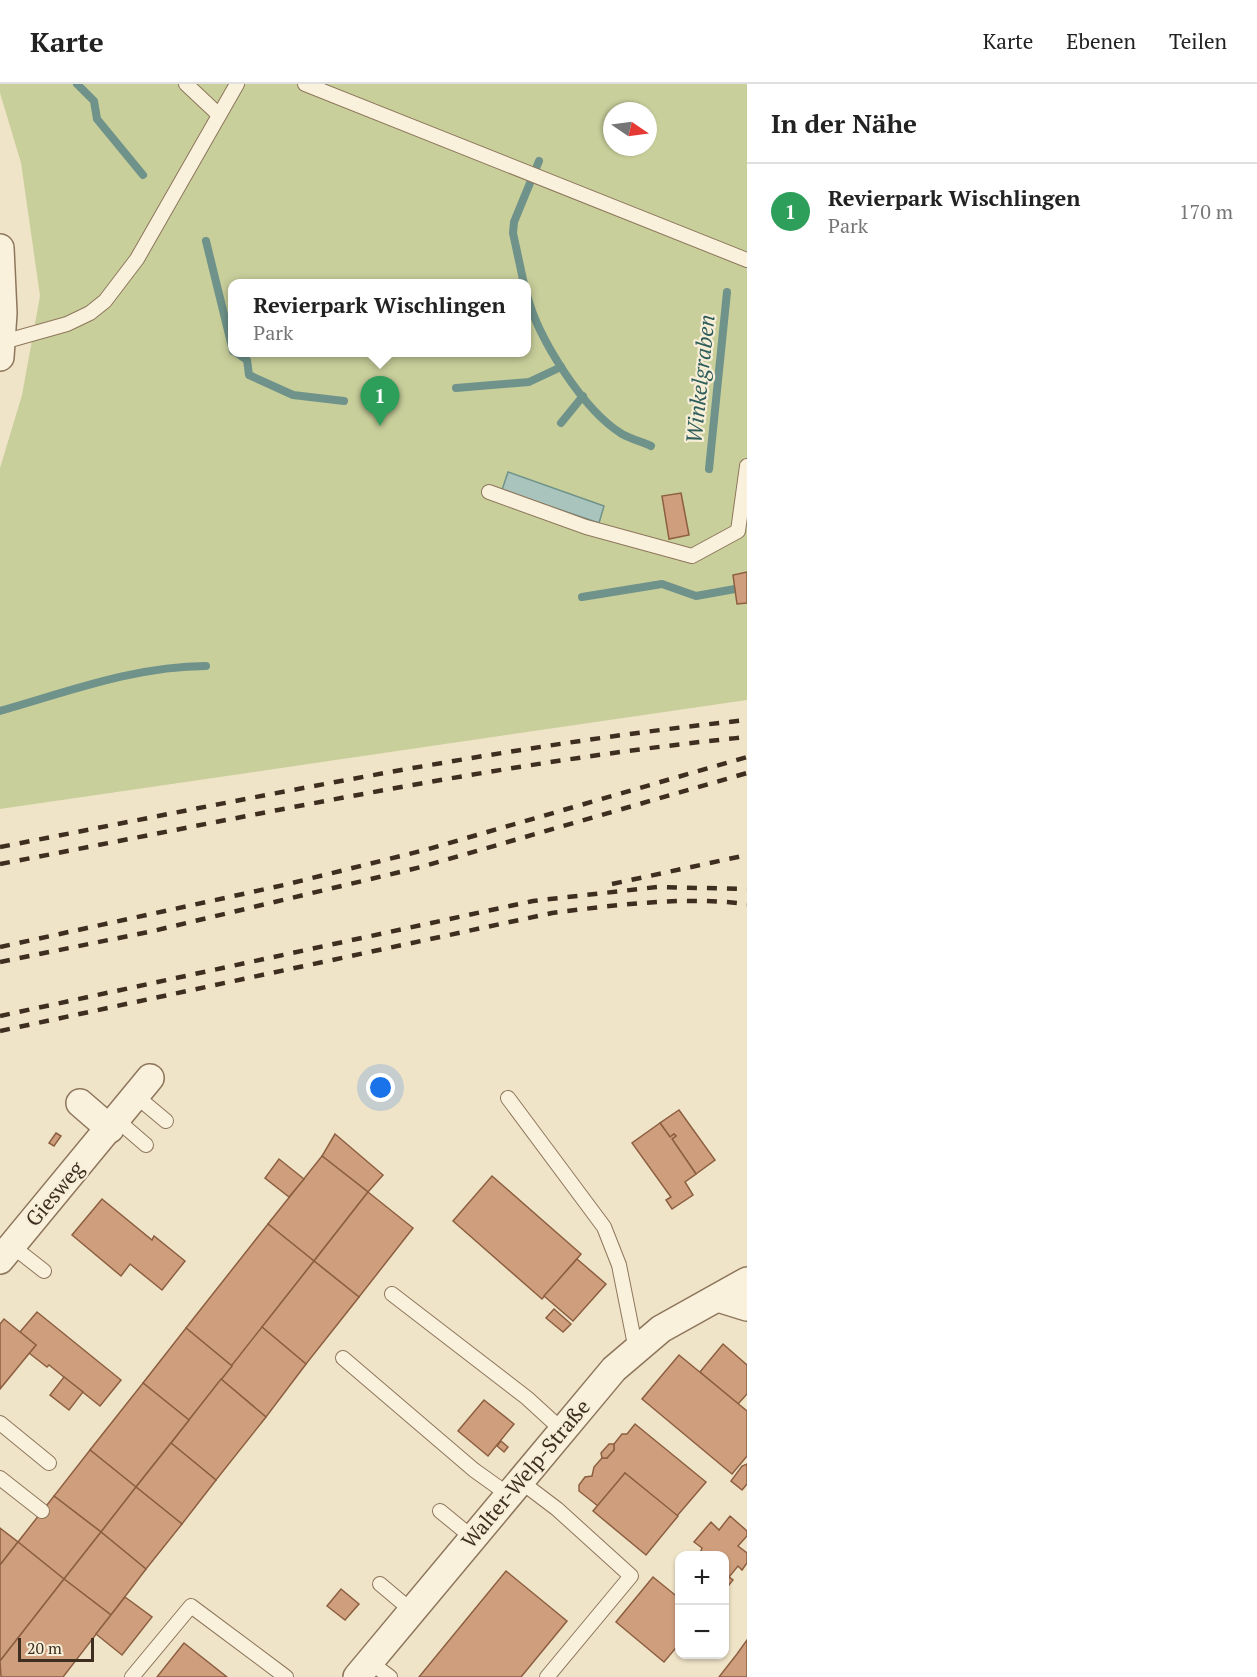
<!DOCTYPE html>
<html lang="de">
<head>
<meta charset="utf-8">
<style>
  body { margin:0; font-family:"PT Serif",serif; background:#f2f2f2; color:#222 }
  .controls { position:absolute; right:18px; bottom:18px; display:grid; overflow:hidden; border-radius:12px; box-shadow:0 2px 4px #0004 }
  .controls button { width:54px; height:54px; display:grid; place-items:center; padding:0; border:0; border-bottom:2px solid #e0e0e0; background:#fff; color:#222; font:30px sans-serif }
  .compass { position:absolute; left:603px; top:18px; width:54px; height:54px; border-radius:50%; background:#fff; box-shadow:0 2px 4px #0004; rotate:103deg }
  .scale { position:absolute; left:18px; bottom:15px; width:76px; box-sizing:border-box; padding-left:6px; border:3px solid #3d2e20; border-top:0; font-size:16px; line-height:21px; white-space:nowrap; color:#3d2e20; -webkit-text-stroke:4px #f7eed8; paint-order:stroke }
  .you { position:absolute; left:381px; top:1004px; width:21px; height:21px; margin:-15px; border:4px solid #fff; border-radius:50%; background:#1a73e8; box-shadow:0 0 0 9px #1a73e833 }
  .badge { display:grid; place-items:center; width:39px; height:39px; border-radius:50%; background:#9e2a2b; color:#fff; font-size:20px; font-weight:700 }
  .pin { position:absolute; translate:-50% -50px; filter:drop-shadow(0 2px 3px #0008) }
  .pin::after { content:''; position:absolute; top:32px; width:21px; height:18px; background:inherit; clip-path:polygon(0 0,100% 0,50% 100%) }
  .popup { position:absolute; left:228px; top:195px; width:303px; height:78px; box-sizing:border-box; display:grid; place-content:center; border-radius:12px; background:#fff; filter:drop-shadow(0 2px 4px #0005); font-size:20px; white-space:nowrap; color:#767676 }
  .popup b { font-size:22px; color:#222 }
  .popup::after { content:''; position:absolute; left:50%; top:100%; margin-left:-12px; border:12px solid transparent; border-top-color:#fff }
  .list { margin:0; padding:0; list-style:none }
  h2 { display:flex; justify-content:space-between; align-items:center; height:78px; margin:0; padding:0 24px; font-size:26px }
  h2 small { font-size:20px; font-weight:400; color:#767676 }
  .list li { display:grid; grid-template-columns:39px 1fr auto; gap:18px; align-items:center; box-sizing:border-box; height:96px; padding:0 24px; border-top:2px solid #e0e0e0 }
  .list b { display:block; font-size:22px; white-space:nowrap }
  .list p { margin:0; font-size:20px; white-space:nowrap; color:#767676 }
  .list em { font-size:20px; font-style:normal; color:#767676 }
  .map { position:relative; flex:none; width:747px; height:1593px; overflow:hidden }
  header { display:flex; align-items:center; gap:36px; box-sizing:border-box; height:84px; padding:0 30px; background:#fff; border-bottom:2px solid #e0e0e0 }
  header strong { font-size:28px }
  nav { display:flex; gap:33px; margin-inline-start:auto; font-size:21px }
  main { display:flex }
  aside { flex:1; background:#fff }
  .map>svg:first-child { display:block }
  .green { fill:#c9cf9b; fill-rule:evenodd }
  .water { fill:#a9c4bc; stroke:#6f938a; stroke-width:1.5 }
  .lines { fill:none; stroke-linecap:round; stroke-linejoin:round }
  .stream { stroke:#6f938a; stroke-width:8 }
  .building { fill:#cf9f7d; stroke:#8d5f41; stroke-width:1.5 }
  .service-casing { stroke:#8d765c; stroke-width:16 }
  .minor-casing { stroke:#8d765c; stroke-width:30 }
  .service { stroke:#faf1dc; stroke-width:14 }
  .minor { stroke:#faf1dc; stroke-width:27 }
  .rail { stroke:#3d2e20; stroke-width:4.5; stroke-dasharray:10 10; stroke-linecap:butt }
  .labels { text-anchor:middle; stroke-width:4.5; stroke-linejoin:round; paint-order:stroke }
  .street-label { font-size:21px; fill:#3d2e20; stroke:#f7eed8 }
  .water-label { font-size:22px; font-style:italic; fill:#2f5d5a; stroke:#f7eed8 }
</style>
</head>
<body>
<header>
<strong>Karte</strong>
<nav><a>Karte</a><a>Ebenen</a><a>Teilen</a></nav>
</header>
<main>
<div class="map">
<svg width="747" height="1593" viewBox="0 0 747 1593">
  <rect width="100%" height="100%" fill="#f0e4c8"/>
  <path class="green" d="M0,0H747V616L0,725V384L22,311L40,212L21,79L0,9ZM612,27H648V63H612ZM233,200H527V268H233Z"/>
  <polygon class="water" points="508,388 604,422 599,439 502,406"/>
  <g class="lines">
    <g class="stream">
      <polyline points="77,0 94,17 97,35 143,91"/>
      <polyline points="206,157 233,267"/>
      <polyline points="524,200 513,149 514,138 539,77"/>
      <path d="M527,211C538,254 583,326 622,350C631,355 642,358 651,362"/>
      <polyline points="235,268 247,276 249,291 293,311 344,317"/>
      <polyline points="456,304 529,298 561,283"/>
      <polyline points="561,339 583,312"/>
      <polyline points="709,385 727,208"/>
      <polyline points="582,513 662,500 696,512 735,505"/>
      <path d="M0,627C67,608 136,582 206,582"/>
    </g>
  </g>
  <g class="building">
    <polygon points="681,409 689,451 669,455 662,412"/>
    <polygon points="747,488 747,519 737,520 733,491"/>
    <polygon points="679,1026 715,1076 696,1090 672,1055 676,1052 674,1050 670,1053 660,1039"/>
    <polygon points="660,1039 670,1053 674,1050 676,1052 672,1055 696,1090 685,1098 693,1111 672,1125 666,1116 671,1113 632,1059"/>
    <polygon points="56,1049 61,1052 54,1062 49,1059"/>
    <polygon points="335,1050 383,1091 368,1108 322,1072"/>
    <polygon points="322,1072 368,1108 314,1177 268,1140"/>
    <polygon points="279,1075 304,1095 289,1113 265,1094"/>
    <polygon points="492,1092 581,1170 542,1215 453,1137"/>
    <polygon points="368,1108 413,1144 359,1213 314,1177"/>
    <polygon points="102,1115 152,1156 154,1152 185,1177 162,1206 130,1180 121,1192 72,1151"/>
    <polygon points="268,1140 314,1177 232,1282 186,1244"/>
    <polygon points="577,1175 606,1200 573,1237 544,1212"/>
    <polygon points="314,1177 359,1213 306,1280 262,1243"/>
    <polygon points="554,1225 571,1240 563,1248 546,1234"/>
    <polygon points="37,1228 121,1296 100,1322 49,1281 47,1283 29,1269 36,1261 20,1248"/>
    <polygon points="4,1235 36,1261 0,1305 0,1240"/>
    <polygon points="262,1243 306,1280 266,1333 221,1295"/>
    <polygon points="186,1244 232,1282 189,1336 143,1299"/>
    <polygon points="723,1260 747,1281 747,1310 738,1320 700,1288"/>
    <polygon points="679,1271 747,1327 747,1372 732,1390 642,1315"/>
    <polygon points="64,1293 83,1308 69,1326 50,1311"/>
    <polygon points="221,1295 266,1333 216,1396 171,1359"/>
    <polygon points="143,1299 189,1336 136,1403 90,1366"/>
    <polygon points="484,1316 514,1340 488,1372 458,1347"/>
    <polygon points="635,1340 706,1398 677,1432 625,1389 598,1422 579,1407 579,1401 585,1393 592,1392 594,1383 602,1374 607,1374 614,1366 614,1360 622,1350 627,1350"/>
    <polygon points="501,1357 508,1363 504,1368 497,1362"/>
    <polygon points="171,1359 216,1396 182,1440 136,1403"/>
    <polygon points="609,1360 614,1360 614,1366 607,1374 602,1374 601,1369"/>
    <polygon points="90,1366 136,1403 101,1448 54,1412"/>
    <polygon points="747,1380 747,1400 742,1406 731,1397 742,1382"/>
    <polygon points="625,1389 678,1432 646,1471 593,1427"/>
    <polygon points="136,1403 182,1440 146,1485 101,1448"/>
    <polygon points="54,1412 101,1448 64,1495 18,1458"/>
    <polygon points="730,1432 747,1447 747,1452 738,1462 747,1469 747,1479 742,1486 738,1482 729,1493 733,1496 725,1506 724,1472 699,1472 702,1464 694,1458 711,1438 719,1446"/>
    <polygon points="0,1444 18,1458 0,1481"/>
    <polygon points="101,1448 146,1485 111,1531 64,1495"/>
    <polygon points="18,1458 64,1495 0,1577 0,1481"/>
    <polygon points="506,1487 567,1537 521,1593 419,1593"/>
    <polygon points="653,1493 680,1515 680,1559 664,1578 616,1538"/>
    <polygon points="64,1495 111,1531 63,1593 1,1593 0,1577"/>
    <polygon points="341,1505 359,1520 345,1536 327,1522"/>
    <polygon points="125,1513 152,1533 122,1571 96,1550"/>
    <polygon points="747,1556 747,1593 719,1593 737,1570"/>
    <polygon points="184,1559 227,1593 157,1593"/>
  </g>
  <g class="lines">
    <g class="service-casing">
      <g id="service">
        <polyline points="186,0 219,31"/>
        <polyline points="305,0 747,176"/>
        <polyline points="3,258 67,240 90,229 105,217 137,175 237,0"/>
        <polyline points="489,408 586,443 692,472 738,447 747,382"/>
        <polyline points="136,1012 166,1037"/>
        <polyline points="508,1014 604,1143 619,1181 636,1266"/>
        <polyline points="117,1036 146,1061"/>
        <polyline points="12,1162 44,1187"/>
        <polyline points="392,1210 527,1314 562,1346"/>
        <polyline points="343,1274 474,1386 509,1411"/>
        <polyline points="0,1339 49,1379"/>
        <polyline points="0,1394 42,1427"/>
        <polyline points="520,1397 557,1425 631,1492 547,1593"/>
        <polyline points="440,1427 473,1454"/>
        <polyline points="380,1500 412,1527"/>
        <polyline points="370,1578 390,1593"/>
        <polyline points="132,1593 191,1522 286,1593"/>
      </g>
    </g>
    <g class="minor-casing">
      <g id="minor">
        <polyline points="0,164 3,229 0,273"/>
        <polyline points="80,1019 110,1045"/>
        <polyline points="0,1176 150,994"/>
        <polyline points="718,1214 747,1223"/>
        <polyline points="357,1593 614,1285 661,1245 747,1197"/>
      </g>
    </g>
    <use href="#service" class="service"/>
    <use href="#minor" class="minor"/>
    <g class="rail">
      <path d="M0,763C248,715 496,662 747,636"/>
      <path d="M0,780C248,733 496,678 747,653"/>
      <polyline points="612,800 747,771"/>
      <polyline points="0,863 284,801 425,766 747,673"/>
      <polyline points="0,878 153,847 421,783 747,689"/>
      <polyline points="0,932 533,817 657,803 747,805"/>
      <path d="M0,947L552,829C616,821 682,812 747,820"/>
    </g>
  </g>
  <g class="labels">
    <g class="street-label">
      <text transform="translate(55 1110) rotate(-50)" y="7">Giesweg</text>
      <text transform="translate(526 1390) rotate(-50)" y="7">Walter-Welp-Straße</text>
    </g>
    <g class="water-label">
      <text transform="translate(700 295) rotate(-84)" y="8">Winkelgraben</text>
    </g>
  </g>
</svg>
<div class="controls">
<button>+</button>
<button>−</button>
</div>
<svg class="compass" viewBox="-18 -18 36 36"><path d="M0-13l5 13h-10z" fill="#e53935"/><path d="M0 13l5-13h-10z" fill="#767676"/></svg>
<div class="scale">20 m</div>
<div class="you"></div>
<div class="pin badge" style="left:380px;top:342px;background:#2e9e5b">1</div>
<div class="popup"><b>Revierpark Wischlingen</b>Park</div>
</div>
<aside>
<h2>In der Nähe<small></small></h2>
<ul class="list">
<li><span class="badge" style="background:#2e9e5b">1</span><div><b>Revierpark Wischlingen</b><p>Park</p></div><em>170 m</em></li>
</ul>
</aside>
</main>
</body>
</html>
